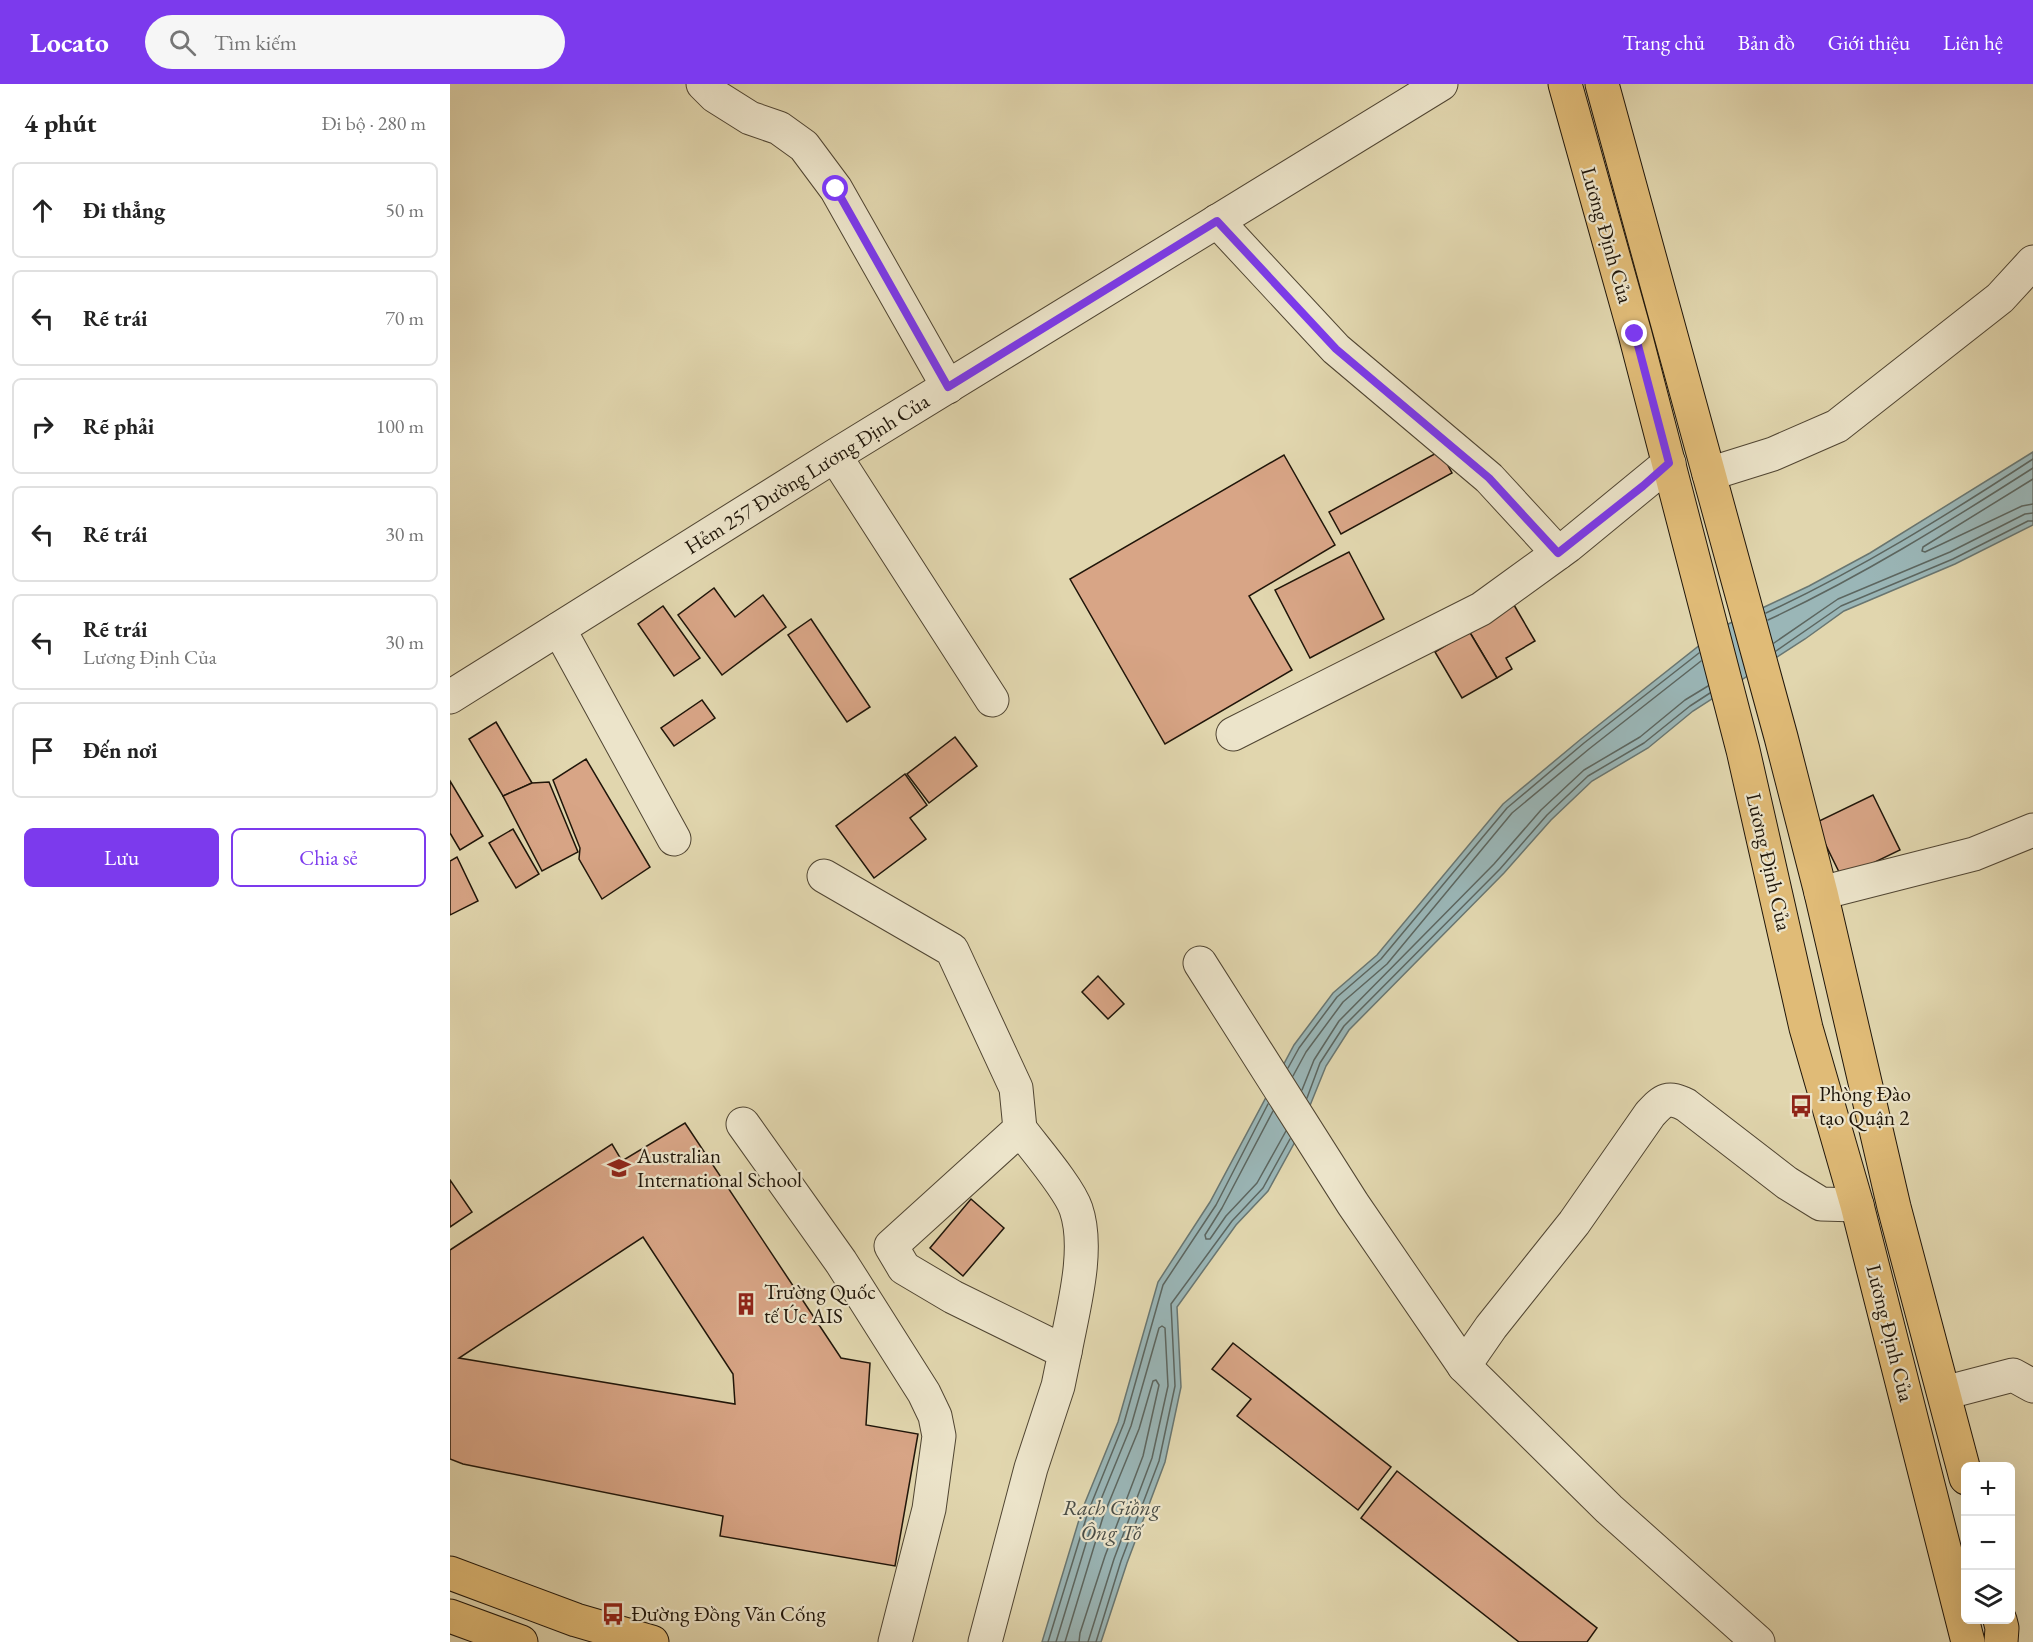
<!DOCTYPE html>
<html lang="vi">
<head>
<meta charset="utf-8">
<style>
  body { margin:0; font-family:"EB Garamond",serif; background:#f6f6f6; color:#222 }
  .controls { position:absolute; right:18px; bottom:18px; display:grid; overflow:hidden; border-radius:9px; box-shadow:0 6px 24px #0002 }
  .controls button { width:54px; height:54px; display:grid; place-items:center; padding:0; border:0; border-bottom:2px solid #e0e0e0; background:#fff; color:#222; font:30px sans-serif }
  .stop { position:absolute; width:18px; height:18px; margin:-14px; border:4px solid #7c3aed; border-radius:50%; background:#fff }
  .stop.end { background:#7c3aed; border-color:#fff; box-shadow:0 2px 6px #0008 }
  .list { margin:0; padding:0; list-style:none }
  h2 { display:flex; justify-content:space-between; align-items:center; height:78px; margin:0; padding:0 24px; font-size:26px }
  h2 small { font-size:20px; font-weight:400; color:#767676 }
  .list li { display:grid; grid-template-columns:39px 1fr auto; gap:18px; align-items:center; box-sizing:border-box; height:96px; margin:0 12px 12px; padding:0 12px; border:2px solid #e0e0e0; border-radius:9px }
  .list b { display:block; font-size:22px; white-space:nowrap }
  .list p { margin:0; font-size:20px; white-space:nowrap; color:#767676 }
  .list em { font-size:20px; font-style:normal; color:#767676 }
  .actions { display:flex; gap:12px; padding:18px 24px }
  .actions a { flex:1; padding:14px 0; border:2px solid #7c3aed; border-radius:9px; text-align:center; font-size:21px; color:#7c3aed }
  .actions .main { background:#7c3aed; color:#fff }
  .icon { flex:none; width:33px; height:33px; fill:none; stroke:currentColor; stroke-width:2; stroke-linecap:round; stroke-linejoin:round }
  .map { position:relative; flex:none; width:1583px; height:1558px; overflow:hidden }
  header { display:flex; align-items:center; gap:36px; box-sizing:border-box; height:84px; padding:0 30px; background:#7c3aed; color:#fff }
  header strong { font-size:28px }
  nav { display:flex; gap:33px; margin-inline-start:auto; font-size:21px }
  .search { width:420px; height:54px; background:#f6f6f6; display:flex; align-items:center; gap:15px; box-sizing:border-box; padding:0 21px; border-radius:33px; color:#767676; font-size:22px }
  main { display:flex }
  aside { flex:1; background:#fff }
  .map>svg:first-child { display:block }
  .water { fill:#9ab6b7; stroke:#697671; stroke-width:1.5 }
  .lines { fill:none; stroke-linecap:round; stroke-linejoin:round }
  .shore { stroke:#5c6660; stroke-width:1.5 }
  .building { fill:#d8a586; stroke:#1f1509; stroke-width:1.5; fill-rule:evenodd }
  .minor-casing { stroke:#504532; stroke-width:35 }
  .major-casing { stroke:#1f1509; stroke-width:35 }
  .highway-casing { stroke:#1f1509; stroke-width:35 }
  .minor { stroke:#ece4ca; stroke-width:33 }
  .major { stroke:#e0bb77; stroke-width:33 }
  .highway { stroke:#e0bb77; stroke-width:33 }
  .route { stroke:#7c3aed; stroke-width:8 }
  .labels { text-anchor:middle; stroke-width:4.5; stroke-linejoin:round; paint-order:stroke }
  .street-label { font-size:21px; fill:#1f1509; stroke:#ece4ca }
  .poi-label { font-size:21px; fill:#1f1509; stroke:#ece4ca; text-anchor:start }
  .water-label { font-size:22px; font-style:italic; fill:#4a4d46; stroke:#ece4ca }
</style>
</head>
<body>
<header>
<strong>Locato</strong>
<div class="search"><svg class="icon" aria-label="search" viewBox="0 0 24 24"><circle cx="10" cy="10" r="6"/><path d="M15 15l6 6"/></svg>Tìm kiếm</div>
<nav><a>Trang chủ</a><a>Bản đồ</a><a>Giới thiệu</a><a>Liên hệ</a></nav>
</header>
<main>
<aside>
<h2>4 phút<small>Đi bộ · 280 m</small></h2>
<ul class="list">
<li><svg class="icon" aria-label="ahead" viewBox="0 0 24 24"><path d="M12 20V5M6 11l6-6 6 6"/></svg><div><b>Đi thẳng</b></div><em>50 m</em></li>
<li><svg class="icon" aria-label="left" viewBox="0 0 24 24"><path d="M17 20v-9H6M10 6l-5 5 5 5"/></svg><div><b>Rẽ trái</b></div><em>70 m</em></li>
<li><svg class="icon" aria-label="right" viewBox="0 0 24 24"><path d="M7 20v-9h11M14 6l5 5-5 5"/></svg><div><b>Rẽ phải</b></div><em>100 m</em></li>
<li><svg class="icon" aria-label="left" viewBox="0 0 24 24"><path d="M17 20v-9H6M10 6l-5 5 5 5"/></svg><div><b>Rẽ trái</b></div><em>30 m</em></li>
<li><svg class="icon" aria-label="left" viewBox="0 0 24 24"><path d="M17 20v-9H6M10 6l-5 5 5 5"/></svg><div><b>Rẽ trái</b><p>Lương Định Của</p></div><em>30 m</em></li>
<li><svg class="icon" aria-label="arrive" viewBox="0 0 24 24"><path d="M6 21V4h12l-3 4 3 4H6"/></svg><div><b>Đến nơi</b></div></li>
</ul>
<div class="actions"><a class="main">Lưu</a><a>Chia sẻ</a></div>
</aside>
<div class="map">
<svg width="1583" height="1558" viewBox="0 0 1583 1558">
  <rect width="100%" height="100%" fill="#e1d6ae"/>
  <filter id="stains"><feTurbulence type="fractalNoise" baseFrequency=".00333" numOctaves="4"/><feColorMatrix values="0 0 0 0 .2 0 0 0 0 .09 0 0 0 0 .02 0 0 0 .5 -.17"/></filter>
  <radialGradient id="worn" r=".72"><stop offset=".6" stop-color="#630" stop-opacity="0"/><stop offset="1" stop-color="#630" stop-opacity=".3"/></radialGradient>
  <polygon class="water" points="1583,368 1583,441 1505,480 1394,527 1355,555 1243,627 1198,664 1142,697 1101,736 1054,789 899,946 876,982 846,1056 818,1107 786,1141 727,1223 731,1303 715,1378 677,1479 651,1558 592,1558 632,1426 668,1338 708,1198 760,1118 844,961 883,909 927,871 1053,720 1131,655 1274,542 1359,502 1420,469"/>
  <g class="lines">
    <g class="shore">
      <polyline points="1583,395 1473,463 1472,467 1475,468 1572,422 1583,420"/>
      <path d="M1316,529C1409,486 1497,431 1583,375"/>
      <path d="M1318,536C1410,493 1497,439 1583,384"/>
      <polyline points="1324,559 1388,515 1500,468 1575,430 1583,429"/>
      <polyline points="1326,567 1391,522 1503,475 1578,437 1583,437"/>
      <polyline points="838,984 849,964 887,913 931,875 1057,724 1134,659 1249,569"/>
      <polyline points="843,992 856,968 893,918 937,880 1062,729 1139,665 1251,577"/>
      <polyline points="852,1006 864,976 889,937 1044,780 1091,726 1134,686 1190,653 1235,616 1258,602"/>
      <polyline points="857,1014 870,979 894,942 1050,785 1097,731 1138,692 1194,659 1240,622 1260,609"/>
      <polyline points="823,1027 772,1124 755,1151 756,1155 760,1155 776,1132 807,1099 836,1047"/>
      <polyline points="598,1558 638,1428 674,1339 713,1201 766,1121 818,1020"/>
      <polyline points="606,1558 645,1430 681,1342 709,1244 712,1242 715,1244 718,1302 702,1374 664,1475 638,1558"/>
      <polyline points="615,1558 653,1433 689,1345 703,1297 706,1296 709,1301 693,1372 655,1472 630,1549 629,1558"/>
      <polyline points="646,1558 671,1477 709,1377 725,1302 721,1220 782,1137 813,1104 840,1055"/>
    </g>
  </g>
  <g class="building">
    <polygon points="990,367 1002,389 891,450 879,428"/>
    <polygon points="834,371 885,461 799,512 842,586 715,660 620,495"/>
    <polygon points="899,468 934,535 860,574 825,506"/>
    <polygon points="264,504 285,533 313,511 336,543 272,591 228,531"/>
    <polygon points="1064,521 1085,557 1056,574 1062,585 1047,594 1019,547"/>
    <polygon points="213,522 250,574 224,592 188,540"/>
    <polygon points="361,535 420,623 397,638 338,551"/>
    <polygon points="1019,547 1047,594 1012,614 985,568"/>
    <polygon points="252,616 265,634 224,662 211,644"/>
    <polygon points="46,638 82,699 53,712 19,655"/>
    <polygon points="505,653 527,682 479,719 457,690"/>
    <polygon points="136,675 200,783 152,815 129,775 130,764 103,696"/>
    <polygon points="455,690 477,721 460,734 476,755 424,794 386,742"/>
    <polygon points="0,697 33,752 10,766 0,749"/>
    <polygon points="99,698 128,768 92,787 53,712 82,699"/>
    <polygon points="1423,711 1450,766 1392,794 1365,739"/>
    <polygon points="63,745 89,790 66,804 39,759"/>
    <polygon points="7,773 28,817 0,831 0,777"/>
    <polygon points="648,892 674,920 658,935 632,908"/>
    <path d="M235,1039L391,1274L420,1279L416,1341L468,1350L445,1482L270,1452L273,1432L13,1380L0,1375V1166L162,1060L172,1077ZM193,1153L283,1290L285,1320L9,1274Z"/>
    <polygon points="0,1096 22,1128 0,1143"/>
    <polygon points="521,1115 554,1144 513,1192 480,1164"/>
    <polygon points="783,1259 941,1383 908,1426 787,1332 801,1315 762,1285"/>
    <polygon points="947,1387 1147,1544 1137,1558 1069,1558 911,1434"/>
  </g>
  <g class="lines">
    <g class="minor-casing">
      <g id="minor">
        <polyline points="253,0 265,12 300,34 329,44 354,62 386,105 498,303"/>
        <polyline points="767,137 886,265 1039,394 1108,469"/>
        <polyline points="394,386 542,616"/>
        <polyline points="1259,390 1323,370 1387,342 1550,214 1583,178"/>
        <polyline points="109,545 224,755"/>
        <polyline points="0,613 386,371 991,0"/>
        <polyline points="783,650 1031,525 1118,462 1219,379"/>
        <polyline points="374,792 502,866 566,1004 570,1045 441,1162 454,1184 503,1213 615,1268 608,1302 581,1384 535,1558"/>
        <polyline points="1371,809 1524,770 1583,746"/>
        <polyline points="750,879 903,1120 1014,1282 1159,1425 1308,1558"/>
        <polyline points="293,1040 391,1178 474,1309 485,1332 489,1352 479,1425 445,1558"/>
        <path d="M570,1045C585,1065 619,1104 626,1125C640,1166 623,1225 615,1268"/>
        <path d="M1014,1282L1041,1243L1124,1139L1200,1030C1214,1015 1218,1012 1236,1021L1337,1099L1371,1120L1407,1121"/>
        <polyline points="1494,1309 1563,1291 1583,1302"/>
      </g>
    </g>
    <g class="major-casing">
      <g id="major">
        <polyline points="1115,0 1185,250 1293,666 1356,944 1407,1121 1518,1558"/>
        <polyline points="1152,0 1331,653 1371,809 1444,1123 1516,1394"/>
        <polyline points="0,1489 126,1536 202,1558"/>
        <polyline points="1550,1536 1552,1544 1551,1558"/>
      </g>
    </g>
    <g class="highway-casing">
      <polyline id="highway" points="0,1532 71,1558"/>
    </g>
    <use href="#minor" class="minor"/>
    <use href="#major" class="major"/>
    <use href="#highway" class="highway"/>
  </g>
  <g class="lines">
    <polyline class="route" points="386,105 498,303 767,137 886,265 1039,394 1108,469 1193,402 1219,379 1185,250"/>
  </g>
  <defs>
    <g id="bus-bare" transform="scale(1.8)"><path d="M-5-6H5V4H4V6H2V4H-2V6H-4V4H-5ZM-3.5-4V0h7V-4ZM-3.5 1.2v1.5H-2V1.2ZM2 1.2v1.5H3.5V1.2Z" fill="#8f2418" stroke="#ece4ca" stroke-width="2.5" paint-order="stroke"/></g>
    <g id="school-bare" transform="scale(1.8)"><path d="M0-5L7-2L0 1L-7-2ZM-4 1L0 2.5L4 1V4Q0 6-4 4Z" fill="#8f2418" stroke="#ece4ca" stroke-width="2.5" paint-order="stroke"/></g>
    <g id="building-bare" transform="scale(1.8)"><path d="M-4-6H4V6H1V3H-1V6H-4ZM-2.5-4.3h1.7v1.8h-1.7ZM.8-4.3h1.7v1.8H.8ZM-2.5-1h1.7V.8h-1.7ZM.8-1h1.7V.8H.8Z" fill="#8f2418" stroke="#ece4ca" stroke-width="2.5" paint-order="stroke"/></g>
  </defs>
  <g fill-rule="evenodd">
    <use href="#bus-bare" x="1351" y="1022"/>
    <use href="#school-bare" x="169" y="1084"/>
    <use href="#building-bare" x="296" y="1220"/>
    <use href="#bus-bare" x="163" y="1530"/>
  </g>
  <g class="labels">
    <g class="street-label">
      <text transform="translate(1157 151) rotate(74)" y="7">Lương Định Của</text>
      <text transform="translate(357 390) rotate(-32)" y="7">Hẻm 257 Đường Lương Định Của</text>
      <text transform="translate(1319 778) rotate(77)" y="7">Lương Định Của</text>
      <text transform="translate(1440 1249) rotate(76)" y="7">Lương Định Của</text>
    </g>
    <g class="poi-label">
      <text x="1369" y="1017">Phòng Đào<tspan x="1369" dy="24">tạo Quận 2</tspan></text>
      <text x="187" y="1079">Australian<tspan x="187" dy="24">International School</tspan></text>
      <text x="314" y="1215">Trường Quốc<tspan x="314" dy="24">tế Úc AIS</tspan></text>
      <text x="181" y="1537">Đường Đồng Văn Cống</text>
    </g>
    <g class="water-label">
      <text x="661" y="1431">Rạch Giồng<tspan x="661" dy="25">Ông Tố</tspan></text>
    </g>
  </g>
  <rect width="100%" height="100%" filter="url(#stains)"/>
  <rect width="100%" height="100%" fill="url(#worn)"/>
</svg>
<div class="controls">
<button>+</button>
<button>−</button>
<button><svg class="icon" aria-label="layers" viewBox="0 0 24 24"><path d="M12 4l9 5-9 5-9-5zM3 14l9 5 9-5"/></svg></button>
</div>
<div class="stop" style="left:386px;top:105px"></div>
<div class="stop end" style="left:1185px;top:250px"></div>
</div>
</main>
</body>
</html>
